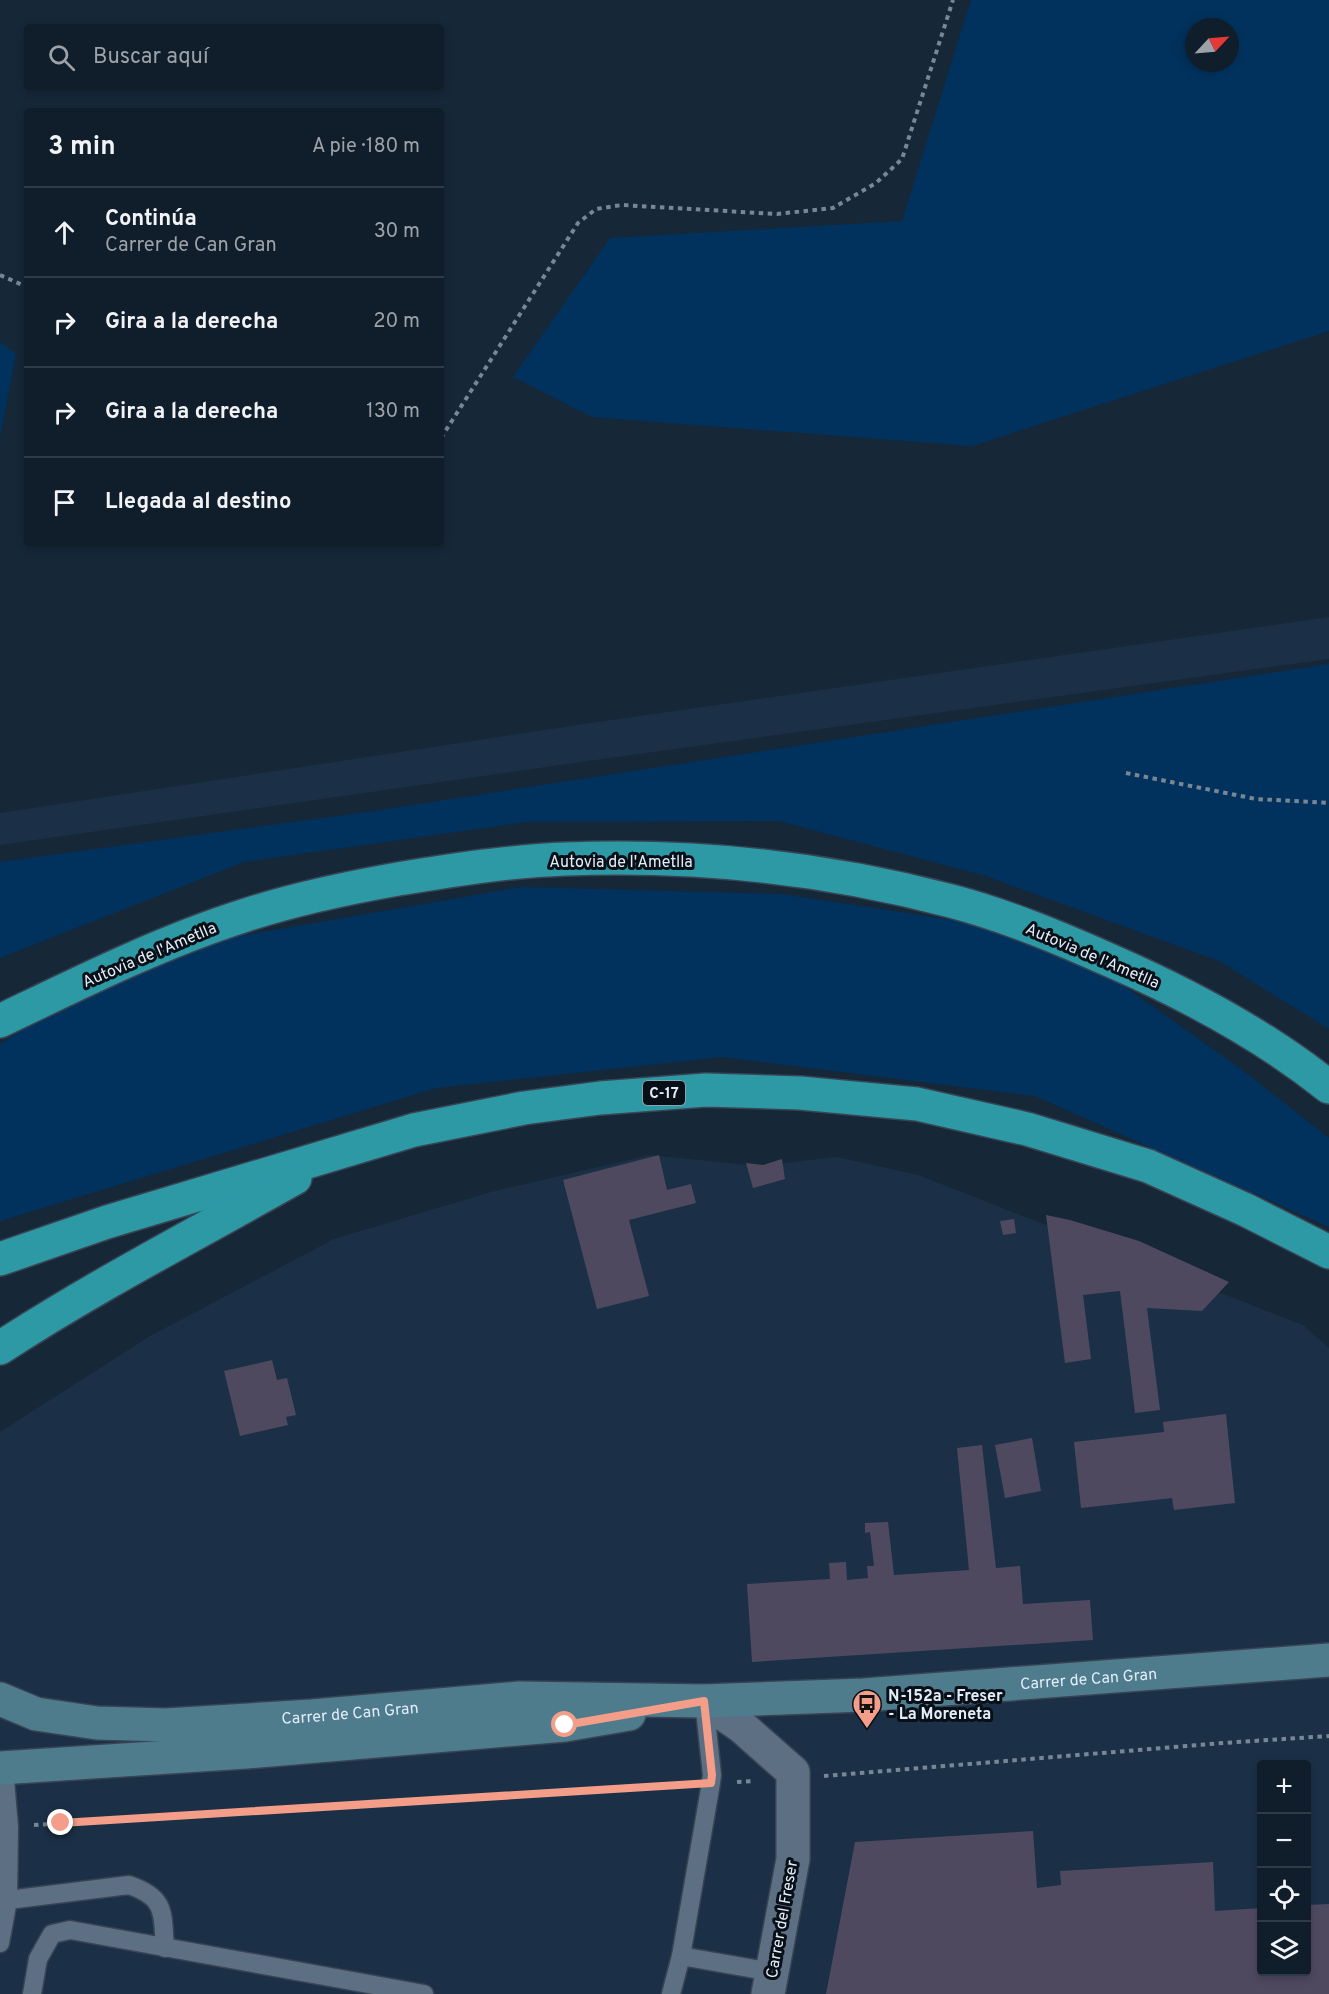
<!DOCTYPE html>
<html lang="es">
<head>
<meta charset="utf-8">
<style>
  body { margin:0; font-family:Overpass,sans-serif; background:#1e2a36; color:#f1f3f6 }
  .controls { position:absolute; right:18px; bottom:18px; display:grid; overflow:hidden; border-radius:6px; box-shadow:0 3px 9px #0003 }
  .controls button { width:54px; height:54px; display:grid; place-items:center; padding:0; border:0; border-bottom:2px solid #303b47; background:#101d2a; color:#f1f3f6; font:30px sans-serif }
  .compass { position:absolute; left:1185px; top:18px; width:54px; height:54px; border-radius:50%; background:#101d2a; box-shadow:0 3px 9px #0003; rotate:64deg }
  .stop { position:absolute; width:18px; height:18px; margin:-14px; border:4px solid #f49e89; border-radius:50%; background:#fff }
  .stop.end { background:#f49e89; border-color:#fff; box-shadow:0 2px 6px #0008 }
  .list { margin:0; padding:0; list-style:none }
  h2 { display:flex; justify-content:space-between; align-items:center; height:78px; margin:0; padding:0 24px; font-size:26px }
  h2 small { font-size:20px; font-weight:400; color:#9ca2a8 }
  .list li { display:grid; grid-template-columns:39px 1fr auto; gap:18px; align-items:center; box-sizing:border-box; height:90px; padding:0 24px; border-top:2px solid #303b47 }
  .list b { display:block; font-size:22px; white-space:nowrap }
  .list p { margin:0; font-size:20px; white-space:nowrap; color:#9ca2a8 }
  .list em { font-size:20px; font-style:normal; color:#9ca2a8 }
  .icon { flex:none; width:33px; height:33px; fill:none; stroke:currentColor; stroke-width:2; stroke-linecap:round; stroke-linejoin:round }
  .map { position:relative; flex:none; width:1329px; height:1994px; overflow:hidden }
  .search { position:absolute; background:#101d2a; box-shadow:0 3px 9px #0003; left:24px; top:24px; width:420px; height:66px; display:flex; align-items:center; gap:15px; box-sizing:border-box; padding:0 21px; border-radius:6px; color:#9ca2a8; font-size:22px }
  .panel { position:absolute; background:#101d2a; box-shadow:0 3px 9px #0003; left:24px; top:108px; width:420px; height:438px; border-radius:6px }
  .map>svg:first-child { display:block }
  .built { fill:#1b3046; fill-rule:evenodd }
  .green { fill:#00325d; fill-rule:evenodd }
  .building { fill:#4f4960 }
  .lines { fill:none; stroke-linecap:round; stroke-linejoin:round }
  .service-casing { stroke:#384453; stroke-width:21 }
  .minor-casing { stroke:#384453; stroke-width:36 }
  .secondary-casing { stroke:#384453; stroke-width:36 }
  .motorway-casing { stroke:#384453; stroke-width:36 }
  .path { stroke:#798795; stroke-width:4; stroke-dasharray:4.5 4.5; stroke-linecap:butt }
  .service { stroke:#5c6f83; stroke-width:18 }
  .minor { stroke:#5c6f83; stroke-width:33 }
  .secondary { stroke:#4e7c8d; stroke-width:33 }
  .motorway { stroke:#2c99a5; stroke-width:33 }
  .route { stroke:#f49e89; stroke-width:8 }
  .labels { text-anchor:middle; stroke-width:6; stroke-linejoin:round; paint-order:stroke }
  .shield { fill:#080f17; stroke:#a1aab5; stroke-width:1.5 }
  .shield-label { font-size:15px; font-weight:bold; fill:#e2edf9 }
  .street-label { font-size:16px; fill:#e2edf9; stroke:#080f17 }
  .poi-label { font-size:16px; font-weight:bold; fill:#e2edf9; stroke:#080f17; text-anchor:start }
</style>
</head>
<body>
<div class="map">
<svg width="1329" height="1994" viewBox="0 0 1329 1994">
  <rect width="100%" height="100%" fill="#162738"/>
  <g class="built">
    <polygon points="1329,617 1329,659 581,762 0,845 0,813 577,725"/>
    <path d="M650,1155L758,1166L837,1157L918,1175L1303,1325L1329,1348V1994H0V1432L150,1336L334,1239L491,1192ZM1262,1764H1306V1972H1262Z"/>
  </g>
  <g class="green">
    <path d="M971,0H1329V331L972,446L592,417L513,377L610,238L902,221ZM1194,27H1230V63H1194Z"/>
    <polygon points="0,342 16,354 0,437"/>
    <polygon points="1329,664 1329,1029 1219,961 986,876 779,821 527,822 244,862 0,958 0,862 374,811"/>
    <polygon points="522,887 781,894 1052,935 1241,1069 1329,1138 1329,1227 1035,1096 722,1057 436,1088 0,1221 0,1044 148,952"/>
  </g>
  <g class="building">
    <polygon points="659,1155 667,1190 691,1184 696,1203 629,1220 649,1296 597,1309 563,1180"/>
    <polygon points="782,1159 785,1179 753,1188 746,1163 763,1165"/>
    <polygon points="1046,1215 1070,1220 1139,1241 1229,1282 1202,1311 1147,1308 1160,1410 1135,1413 1120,1291 1083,1295 1091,1359 1065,1363"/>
    <polygon points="1014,1219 1016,1233 1003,1235 1000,1221"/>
    <polygon points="272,1360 277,1380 287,1378 296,1415 286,1417 288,1425 240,1436 224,1371"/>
    <polygon points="1226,1414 1235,1503 1174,1510 1172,1498 1081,1508 1074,1442 1164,1432 1163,1422"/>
    <polygon points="1032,1438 1041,1491 1005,1498 995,1445"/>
    <polygon points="982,1445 996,1568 1020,1566 1023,1604 1090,1600 1093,1640 752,1662 747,1584 830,1579 829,1563 846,1562 847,1580 868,1578 867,1566 874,1566 870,1532 865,1533 865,1523 888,1522 894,1575 969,1570 957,1448"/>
    <polygon points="1033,1831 1037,1888 1061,1885 1060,1871 1213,1862 1215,1911 1262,1908 1262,1972 1306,1972 1306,1905 1329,1904 1329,1994 826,1994 855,1842"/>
  </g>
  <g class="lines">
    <g class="service-casing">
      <g id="service">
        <path d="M4,1768L9,1827L8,1900L129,1885C167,1898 162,1913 165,1948"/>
        <polyline points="0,1943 8,1900"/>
        <polyline points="681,1956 772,1972"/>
        <polyline points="32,1994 38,1959 52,1934 70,1930 424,1994"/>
        <polyline points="671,1994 681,1956 711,1783 712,1775 704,1701"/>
      </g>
    </g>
    <g class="minor-casing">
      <polyline id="minor" points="704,1701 742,1727 793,1772 793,1859 768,1994"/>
    </g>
    <g class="secondary-casing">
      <g id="secondary">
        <path id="s1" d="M0,1699L36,1714L97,1723L166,1725L312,1716L519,1698L704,1701L864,1695L1329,1660"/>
        <polyline points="0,1768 246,1752 565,1725 629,1714"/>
      </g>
    </g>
    <g class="motorway-casing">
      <g id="motorway">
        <path d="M0,1021C81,982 161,942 246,915C295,899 347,888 398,879C453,870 509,861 566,859C695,854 826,868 951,901C1008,916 1062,939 1116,963C1191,996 1265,1036 1329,1087"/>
        <polyline points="0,1259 107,1222 414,1130 524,1108 600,1098 706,1090 800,1093 917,1104 1027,1129 1148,1166 1246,1210 1329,1252"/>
        <path d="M0,1348C95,1286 196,1234 295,1178"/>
      </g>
    </g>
    <g class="path">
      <polyline points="0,275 27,287"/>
      <polyline points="441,438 578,223 596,209 622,205 777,214 833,208 876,183 902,159 953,0"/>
      <polyline points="1126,773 1256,799 1329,803"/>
      <polyline points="824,1776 1223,1743 1329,1736"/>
      <polyline points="737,1782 754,1781"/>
      <polyline points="34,1825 685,1785"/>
    </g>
    <use href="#service" class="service"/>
    <use href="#minor" class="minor"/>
    <use href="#secondary" class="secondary"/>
    <use href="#motorway" class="motorway"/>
  </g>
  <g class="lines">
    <polyline class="route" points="61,1823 711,1783 712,1775 704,1701 565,1725"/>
  </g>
  <defs>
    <g id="bus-pin" transform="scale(1.5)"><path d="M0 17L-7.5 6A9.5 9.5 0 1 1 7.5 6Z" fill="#f49e89" stroke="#080f17"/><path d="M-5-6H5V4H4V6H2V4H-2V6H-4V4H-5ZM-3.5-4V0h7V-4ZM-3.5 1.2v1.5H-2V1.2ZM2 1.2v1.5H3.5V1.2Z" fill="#111"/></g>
  </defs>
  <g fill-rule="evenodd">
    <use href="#bus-pin" x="867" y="1704"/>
  </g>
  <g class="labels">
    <rect class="shield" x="643" y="1081" width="42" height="24" rx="4.5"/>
    <g class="shield-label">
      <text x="664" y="1098">C-17</text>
    </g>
    <g class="street-label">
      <text x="621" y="867">Autovia de l'Ametlla</text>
      <text transform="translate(149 954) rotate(-23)" y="6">Autovia de l'Ametlla</text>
      <text transform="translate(1093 955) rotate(23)" y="6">Autovia de l'Ametlla</text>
      <text dy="6" stroke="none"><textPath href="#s1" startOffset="1094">Carrer de Can Gran</textPath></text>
      <text dy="6" stroke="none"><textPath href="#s1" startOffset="354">Carrer de Can Gran</textPath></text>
      <text transform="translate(781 1919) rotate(-80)" y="6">Carrer del Freser</text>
    </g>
    <g class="poi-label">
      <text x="888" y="1701">N-152a - Freser<tspan x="888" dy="18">- La Moreneta</tspan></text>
    </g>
  </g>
</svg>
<div class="controls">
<button>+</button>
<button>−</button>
<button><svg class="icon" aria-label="locate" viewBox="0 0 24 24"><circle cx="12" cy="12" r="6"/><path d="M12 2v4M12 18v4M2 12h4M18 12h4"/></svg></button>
<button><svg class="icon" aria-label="layers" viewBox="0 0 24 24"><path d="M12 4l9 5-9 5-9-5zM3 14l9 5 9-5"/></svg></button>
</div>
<svg class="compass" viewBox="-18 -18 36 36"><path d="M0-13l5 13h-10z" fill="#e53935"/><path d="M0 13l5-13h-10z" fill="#9ca2a8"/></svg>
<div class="stop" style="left:565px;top:1725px"></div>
<div class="stop end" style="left:61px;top:1823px"></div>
<div class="search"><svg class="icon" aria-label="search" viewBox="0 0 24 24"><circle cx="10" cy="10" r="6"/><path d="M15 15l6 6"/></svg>Buscar aquí</div>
<section class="panel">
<h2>3 min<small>A pie · 180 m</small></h2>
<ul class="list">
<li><svg class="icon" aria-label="ahead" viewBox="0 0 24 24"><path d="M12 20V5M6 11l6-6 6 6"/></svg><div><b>Continúa</b><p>Carrer de Can Gran</p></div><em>30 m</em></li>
<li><svg class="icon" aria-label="right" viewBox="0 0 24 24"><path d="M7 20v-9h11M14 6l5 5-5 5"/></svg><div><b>Gira a la derecha</b></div><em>20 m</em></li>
<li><svg class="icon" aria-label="right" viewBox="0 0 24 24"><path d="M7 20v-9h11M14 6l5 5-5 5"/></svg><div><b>Gira a la derecha</b></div><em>130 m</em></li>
<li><svg class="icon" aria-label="arrive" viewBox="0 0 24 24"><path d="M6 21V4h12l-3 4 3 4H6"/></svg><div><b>Llegada al destino</b></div></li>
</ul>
</section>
</div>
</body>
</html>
